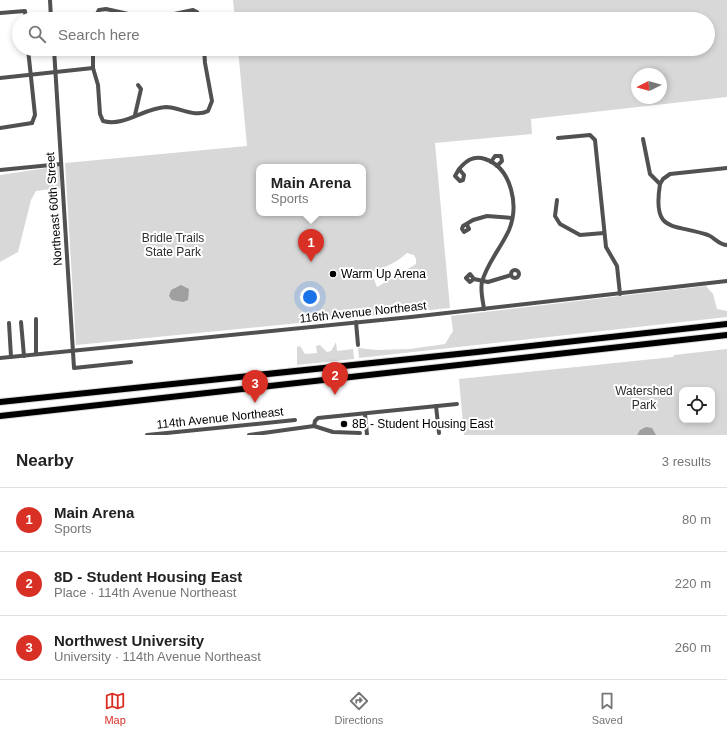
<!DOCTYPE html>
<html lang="en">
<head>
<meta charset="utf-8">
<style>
  body { margin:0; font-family:Arial,sans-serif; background:#f2f2f2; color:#222 }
  .controls { position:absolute; right:12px; bottom:12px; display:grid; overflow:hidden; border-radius:8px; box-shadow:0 2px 6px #0003 }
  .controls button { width:36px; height:36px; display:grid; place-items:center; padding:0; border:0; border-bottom:1px solid #e0e0e0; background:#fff; color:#222; font:20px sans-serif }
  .compass { position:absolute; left:631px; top:68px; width:36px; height:36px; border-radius:50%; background:#fff; box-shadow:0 2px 6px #0003; rotate:264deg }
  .you { position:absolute; left:310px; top:297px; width:14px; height:14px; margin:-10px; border:3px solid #fff; border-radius:50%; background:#1a73e8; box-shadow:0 0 0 6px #1a73e833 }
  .badge { display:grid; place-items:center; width:26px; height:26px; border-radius:50%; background:#d93025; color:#fff; font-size:13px; font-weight:700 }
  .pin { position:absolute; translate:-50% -33px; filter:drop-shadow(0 1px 2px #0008) }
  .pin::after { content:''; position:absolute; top:21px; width:14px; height:12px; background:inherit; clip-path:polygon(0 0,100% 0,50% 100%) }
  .popup { position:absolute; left:256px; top:164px; width:110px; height:52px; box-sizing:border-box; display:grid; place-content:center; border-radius:8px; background:#fff; filter:drop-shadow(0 1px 3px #0005); font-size:13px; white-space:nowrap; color:#767676 }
  .popup b { font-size:15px; color:#222 }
  .popup::after { content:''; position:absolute; left:50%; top:100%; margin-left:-8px; border:8px solid transparent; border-top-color:#fff }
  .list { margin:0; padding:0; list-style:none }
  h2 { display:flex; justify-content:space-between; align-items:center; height:52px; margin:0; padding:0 16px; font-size:17px }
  h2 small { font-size:13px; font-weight:400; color:#767676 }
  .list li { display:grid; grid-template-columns:26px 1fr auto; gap:12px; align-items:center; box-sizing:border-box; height:64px; padding:0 16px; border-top:1px solid #e0e0e0 }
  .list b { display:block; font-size:15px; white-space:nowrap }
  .list p { margin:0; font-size:13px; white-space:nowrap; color:#767676 }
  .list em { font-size:13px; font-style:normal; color:#767676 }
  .icon { flex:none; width:22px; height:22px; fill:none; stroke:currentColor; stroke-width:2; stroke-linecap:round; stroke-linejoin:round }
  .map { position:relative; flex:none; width:727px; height:435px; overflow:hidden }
  .search { position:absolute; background:#fff; box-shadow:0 2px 6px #0003; left:12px; right:12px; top:12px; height:44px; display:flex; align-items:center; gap:10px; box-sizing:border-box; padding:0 14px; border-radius:22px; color:#767676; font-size:15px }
  .sheet { height:244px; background:#fff }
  nav { display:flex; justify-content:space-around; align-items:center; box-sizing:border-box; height:56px; border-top:1px solid #e0e0e0; background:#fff; font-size:11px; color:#767676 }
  nav a { display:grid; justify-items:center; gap:2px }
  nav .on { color:#d93025 }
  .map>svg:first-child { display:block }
  .green { fill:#d8d8d8; fill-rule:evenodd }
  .water { fill:#9f9f9f }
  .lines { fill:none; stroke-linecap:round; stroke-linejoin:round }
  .highway-casing { stroke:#dbdbdb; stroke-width:8 }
  .minor { stroke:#515151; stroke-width:4 }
  .highway { stroke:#000; stroke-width:6 }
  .poi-dot { fill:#000; stroke:#fff; stroke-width:1.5 }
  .labels { text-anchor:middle; stroke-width:4; stroke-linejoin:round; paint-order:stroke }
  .street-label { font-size:12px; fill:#000; stroke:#fff }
  .park-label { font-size:12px; fill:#2f2f2f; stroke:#fff }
  .poi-label { font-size:12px; fill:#000; stroke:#fff; text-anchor:start }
</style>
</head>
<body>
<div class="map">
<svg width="727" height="435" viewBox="0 0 727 435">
  <rect width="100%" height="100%" fill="#fff"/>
  <g class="green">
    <path d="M233,0H727V97L531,119L532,134L435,143L450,308L76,345L65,163L247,146L238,49H708V19H235ZM637,74H661V98H637ZM259,167H363V213H259ZM407,253L414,255L416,259V264L377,287L371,272C384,268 396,263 407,253Z"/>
    <polygon points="60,166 60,188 36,191 31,200 18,252 0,262 0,175"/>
    <polygon points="706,286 713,294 717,309 727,311 727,317 359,358 358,348 377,350 410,349 445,344 453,331 451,316"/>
    <polygon points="336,342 337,351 353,349 354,359 297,365 297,347 300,346 305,354 317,353 316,346 320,345 327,352 331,351"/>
    <path d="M727,349V435H464L459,379L673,357L674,355ZM682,390H712V420H682Z"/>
  </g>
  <g class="water">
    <polygon points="181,285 189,289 188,300 183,302 172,300 169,296 171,290"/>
    <polygon points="646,427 652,428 656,435 637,435 640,430"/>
  </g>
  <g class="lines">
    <g class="highway-casing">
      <g id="highway">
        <polyline points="0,402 477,352 727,324"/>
        <polyline points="0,416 727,335"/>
      </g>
    </g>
    <g class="minor">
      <polyline points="50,0 51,19"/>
      <polyline points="0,13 25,11 26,19"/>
      <polyline points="94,19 99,10 106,9 151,19 193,10 197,12 201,19"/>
      <polyline points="28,49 35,115 32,123"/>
      <polyline points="54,49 74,368 131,362"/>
      <path d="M93,49V68L98,85L100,114L103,121C125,127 143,108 166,107C179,107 195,118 208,111L212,101L205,63L204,49"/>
      <polyline points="0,78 93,68"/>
      <polyline points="135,115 141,89 138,85"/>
      <polyline points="0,128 32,123"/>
      <polyline points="558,138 590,135 595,140 606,247 617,266 620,294"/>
      <path d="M643,139L650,174L660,184C652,234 673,223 708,235C715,238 719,245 727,245"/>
      <polyline points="491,162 495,156 501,156 502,161 497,166"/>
      <path d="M459,169L455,176L460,181L463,180L464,175L459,169C466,161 473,155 485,159C512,168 519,206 509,230C501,248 487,263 482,282C480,290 483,301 484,309"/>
      <polyline points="0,170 61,164"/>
      <polyline points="660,184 663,179 670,174 727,168"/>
      <polyline points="557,200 555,216 560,224 580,235 604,233"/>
      <polyline points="467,225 469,229 464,232 462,229 463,226 473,220 487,216 512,218"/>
      <circle cx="515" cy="274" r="4"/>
      <polyline points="474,279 470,282 466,278 470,274 474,279 488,282 511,275"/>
      <polyline points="36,319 36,354"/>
      <polyline points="21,322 24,356"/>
      <polyline points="356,322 358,345"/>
      <polyline points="9,323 11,357"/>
      <polyline points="0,358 411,317 727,281"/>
      <polyline points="436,406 439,433"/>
      <polyline points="365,414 367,435"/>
      <polyline points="314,426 315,421 318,418 457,404"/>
      <polyline points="147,435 295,420"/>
      <polyline points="249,435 314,426 333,432 360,433"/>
    </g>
    <use href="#highway" class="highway"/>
  </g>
  <g class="poi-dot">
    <circle cx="333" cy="274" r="4"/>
    <circle cx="344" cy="424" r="4"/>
  </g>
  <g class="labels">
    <g class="street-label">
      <text transform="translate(54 209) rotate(-94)" y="4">Northeast 60th Street</text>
      <text transform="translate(363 312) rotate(-6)" y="4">116th Avenue Northeast</text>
      <text transform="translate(220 418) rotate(-6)" y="4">114th Avenue Northeast</text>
    </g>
    <g class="park-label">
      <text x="173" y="242">Bridle Trails<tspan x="173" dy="14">State Park</tspan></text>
      <text x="644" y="395">Watershed<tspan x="644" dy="14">Park</tspan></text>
    </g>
    <g class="poi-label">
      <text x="341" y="278">Warm Up Arena</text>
      <text x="352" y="428">8B - Student Housing East</text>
    </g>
  </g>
</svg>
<div class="controls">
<button><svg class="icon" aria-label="locate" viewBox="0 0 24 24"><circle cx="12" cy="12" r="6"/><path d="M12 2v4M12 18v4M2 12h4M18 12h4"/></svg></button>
</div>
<svg class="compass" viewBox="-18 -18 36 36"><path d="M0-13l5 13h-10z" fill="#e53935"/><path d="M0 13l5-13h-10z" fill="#767676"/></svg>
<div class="you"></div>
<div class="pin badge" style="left:311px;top:262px">1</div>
<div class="popup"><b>Main Arena</b>Sports</div>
<div class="pin badge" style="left:335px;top:395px">2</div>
<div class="pin badge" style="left:255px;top:403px">3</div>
<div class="search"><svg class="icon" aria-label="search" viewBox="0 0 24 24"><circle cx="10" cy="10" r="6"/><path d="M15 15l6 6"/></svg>Search here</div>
</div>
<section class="sheet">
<h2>Nearby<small>3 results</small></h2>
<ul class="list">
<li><span class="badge">1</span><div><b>Main Arena</b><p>Sports</p></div><em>80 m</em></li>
<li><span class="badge">2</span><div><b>8D - Student Housing East</b><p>Place · 114th Avenue Northeast</p></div><em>220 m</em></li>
<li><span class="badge">3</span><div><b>Northwest University</b><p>University · 114th Avenue Northeast</p></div><em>260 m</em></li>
</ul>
</section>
<nav>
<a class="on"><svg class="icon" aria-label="map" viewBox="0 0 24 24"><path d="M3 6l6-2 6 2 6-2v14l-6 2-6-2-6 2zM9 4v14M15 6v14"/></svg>Map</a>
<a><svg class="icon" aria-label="directions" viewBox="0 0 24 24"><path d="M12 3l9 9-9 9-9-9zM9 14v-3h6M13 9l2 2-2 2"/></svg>Directions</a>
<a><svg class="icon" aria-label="saved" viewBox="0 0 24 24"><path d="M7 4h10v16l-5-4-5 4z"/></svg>Saved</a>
</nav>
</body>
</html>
